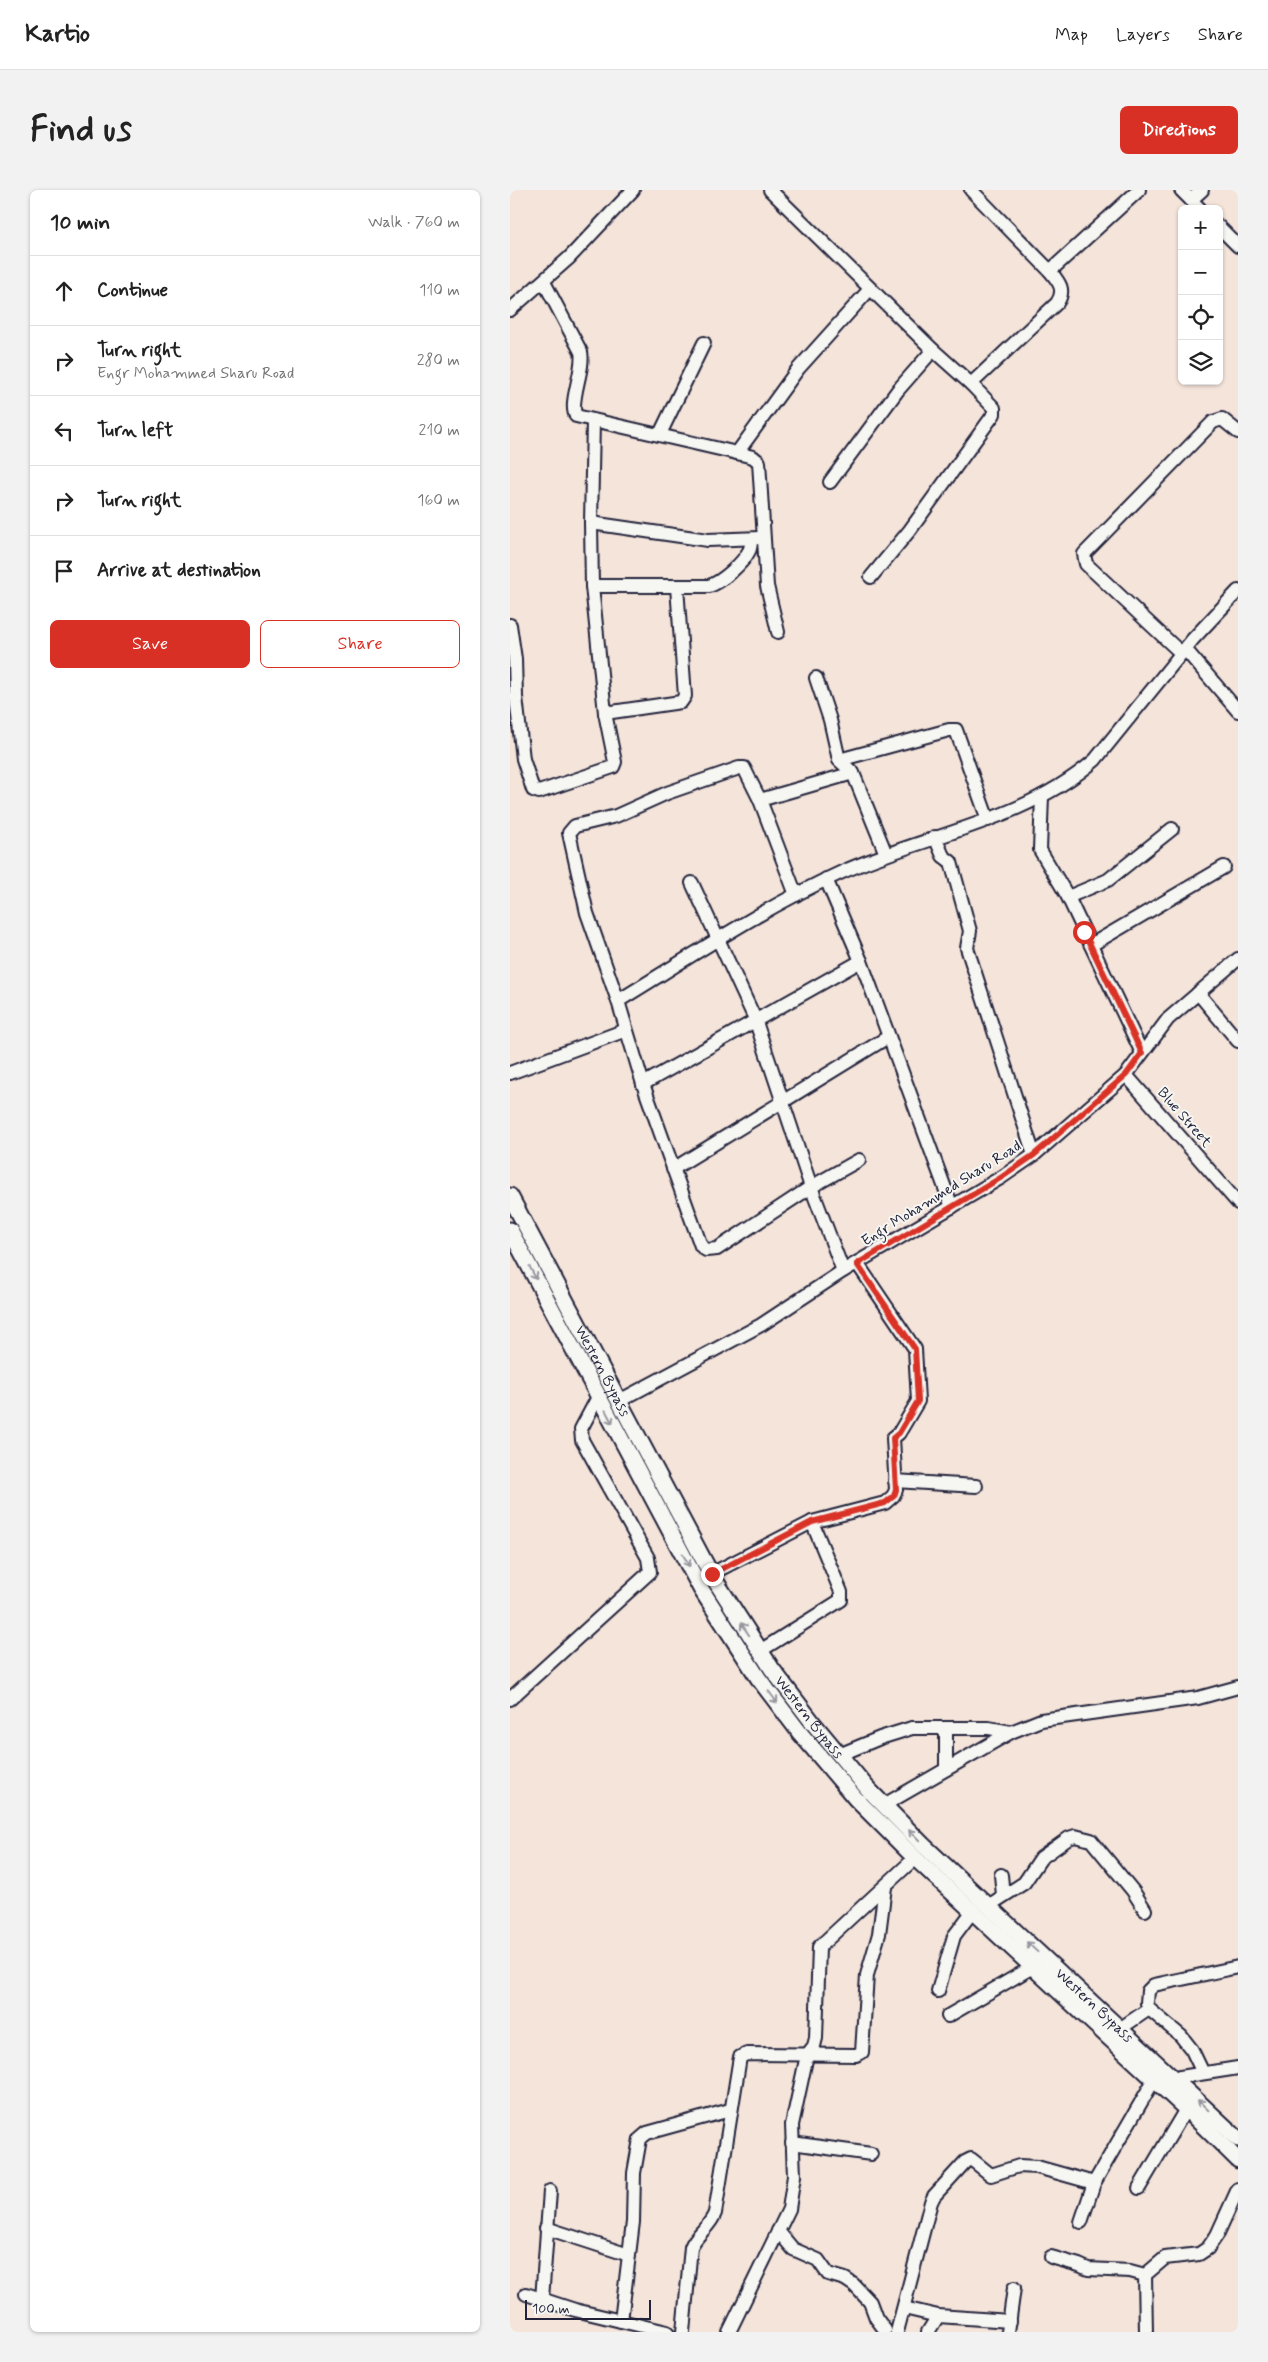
<!DOCTYPE html>
<html lang="en">
<head>
<meta charset="utf-8">
<style>
  body { margin:0; font-family:Mynerve,sans-serif; background:#f2f2f2; color:#222 }
  .controls { position:absolute; right:15px; top:15px; display:grid; overflow:hidden; border-radius:8px; box-shadow:0 1px 4px #0004 }
  .controls button { width:45px; height:45px; display:grid; place-items:center; padding:0; border:0; border-bottom:1px solid #e0e0e0; background:#fff; color:#222; font:25px sans-serif }
  .scale { position:absolute; left:15px; bottom:12px; width:126px; box-sizing:border-box; padding-left:5px; border:2px solid #22223b; border-top:0; font-size:14px; line-height:18px; white-space:nowrap; color:#22223b; -webkit-text-stroke:4px #f6f6f2; paint-order:stroke }
  .stop { position:absolute; width:15px; height:15px; margin:-11px; border:4px solid #d93025; border-radius:50%; background:#fff }
  .stop.end { background:#d93025; border-color:#fff; box-shadow:0 1px 5px #0008 }
  .list { margin:0; padding:0; list-style:none }
  h2 { display:flex; justify-content:space-between; align-items:center; height:65px; margin:0; padding:0 20px; font-size:21px }
  h2 small { font-size:16px; font-weight:400; color:#767676 }
  .list li { display:grid; grid-template-columns:32px 1fr auto; gap:15px; align-items:center; box-sizing:border-box; height:70px; padding:0 20px; border-top:1px solid #e0e0e0 }
  .list b { display:block; font-size:19px; white-space:nowrap }
  .list p { margin:0; font-size:16px; white-space:nowrap; color:#767676 }
  .list em { font-size:16px; font-style:normal; color:#767676 }
  .actions { display:flex; gap:10px; padding:15px 20px }
  .actions a { flex:1; padding:11px 0; border:1px solid #d93025; border-radius:8px; text-align:center; font-size:18px; color:#d93025 }
  .actions .main { background:#d93025; color:#fff }
  .icon { flex:none; width:28px; height:28px; fill:none; stroke:currentColor; stroke-width:2; stroke-linecap:round; stroke-linejoin:round }
  .map { position:relative; flex:none; width:728px; height:2142px; overflow:hidden; border-radius:8px }
  header { display:flex; align-items:center; gap:30px; box-sizing:border-box; height:70px; padding:0 25px; background:#fff; border-bottom:1px solid #e0e0e0 }
  header strong { font-size:24px }
  nav { display:flex; gap:28px; margin-inline-start:auto; font-size:18px }
  .intro { display:flex; align-items:center; justify-content:space-between; box-sizing:border-box; height:120px; padding:0 30px }
  h1 { margin:0; font-size:35px }
  .button { padding:12px 22px; border-radius:8px; background:#d93025; color:#fff; font-size:18px; font-weight:700 }
  main { display:flex; gap:30px; padding:0 30px }
  aside { flex:1; background:#fff; border-radius:8px; box-shadow:0 1px 4px #0004 }
  .map>svg:first-child { display:block }
  .lines { fill:none; stroke-linecap:round; stroke-linejoin:round }
  .minor-casing { stroke:#22223b; stroke-width:16 }
  .major-casing { stroke:#22223b; stroke-width:19 }
  .minor { stroke:#f6f6f2; stroke-width:12 }
  .major { stroke:#f6f6f2; stroke-width:15 }
  .oneway { stroke:#9797a0 }
  .route { stroke:#d93025; stroke-width:6 }
  .labels { text-anchor:middle; stroke-width:4; stroke-linejoin:round; paint-order:stroke }
  .street-label { font-size:15px; fill:#22223b; stroke:#f6f6f2 }
</style>
</head>
<body>
<header>
<strong>Kartio</strong>
<nav><a>Map</a><a>Layers</a><a>Share</a></nav>
</header>
<div class="intro"><h1>Find us</h1><a class="button">Directions</a></div>
<main>
<aside>
<h2>10 min<small>Walk · 760 m</small></h2>
<ul class="list">
<li><svg class="icon" aria-label="ahead" viewBox="0 0 24 24"><path d="M12 20V5M6 11l6-6 6 6"/></svg><div><b>Continue</b></div><em>110 m</em></li>
<li><svg class="icon" aria-label="right" viewBox="0 0 24 24"><path d="M7 20v-9h11M14 6l5 5-5 5"/></svg><div><b>Turn right</b><p>Engr Mohammed Sharu Road</p></div><em>280 m</em></li>
<li><svg class="icon" aria-label="left" viewBox="0 0 24 24"><path d="M17 20v-9H6M10 6l-5 5 5 5"/></svg><div><b>Turn left</b></div><em>210 m</em></li>
<li><svg class="icon" aria-label="right" viewBox="0 0 24 24"><path d="M7 20v-9h11M14 6l5 5-5 5"/></svg><div><b>Turn right</b></div><em>160 m</em></li>
<li><svg class="icon" aria-label="arrive" viewBox="0 0 24 24"><path d="M6 21V4h12l-3 4 3 4H6"/></svg><div><b>Arrive at destination</b></div></li>
</ul>
<div class="actions"><a class="main">Save</a><a>Share</a></div>
</aside>
<div class="map">
<svg width="728" height="2142" viewBox="0 0 728 2142">
  <rect width="100%" height="100%" fill="#f4e4da"/>
  <filter id="ink" filterUnits="userSpaceOnUse"><feTurbulence type="fractalNoise" baseFrequency=".02" numOctaves="2"/><feDisplacementMap in="SourceGraphic" scale="10" xChannelSelector="R" yChannelSelector="G"/><feConvolveMatrix kernelMatrix="1 2 1 2 8 2 1 2 1" color-interpolation-filters="sRGB"/></filter>
  <g filter="url(#ink)">
    <g class="lines">
      <g class="minor-casing">
        <g id="minor">
          <path d="M260,0L423,160L461,194L547,113C556,100 549,92 540,81L461,0"/>
          <polyline points="671,0 690,19"/>
          <polyline points="681,10 692,0"/>
          <polyline points="709,37 728,56"/>
          <polyline points="540,81 629,0"/>
          <path d="M34,92L71,162C75,179 58,213 66,226L227,263L243,267L249,272L257,396L268,442"/>
          <polyline points="0,120 59,68 123,0"/>
          <polyline points="150,244 194,153"/>
          <polyline points="227,263 288,179 360,99"/>
          <polyline points="320,292 388,200 423,160"/>
          <polyline points="81,333 198,350 250,348"/>
          <polyline points="361,387 400,340 484,224 484,218 461,194"/>
          <path d="M82,396H199C212,392 233,373 239,361C241,358 241,353 241,349"/>
          <polyline points="0,435 5,469 6,507 13,569 23,600 29,602 103,577 105,572 95,523 82,396 81,333 83,231"/>
          <polyline points="675,459 728,521"/>
          <polyline points="671,463 576,374 574,364 703,232 712,229 728,242"/>
          <polyline points="306,488 320,530 329,570 343,583 376,664"/>
          <polyline points="95,523 171,512 175,506 167,397"/>
          <polyline points="329,570 439,540 446,540 478,630"/>
          <polyline points="532,606 530,660 558,707 632,863"/>
          <polyline points="250,610 343,583"/>
          <polyline points="425,647 433,666 441,672 460,741 457,758 524,965"/>
          <polyline points="316,689 351,771 442,1017"/>
          <polyline points="182,693 245,829 301,997 333,1081"/>
          <polyline points="286,705 250,610 234,578 229,578 157,603 106,626 65,636 59,643 77,723 108,811 133,894 191,1056 196,1060 207,1059 301,997 349,970"/>
          <polyline points="558,707 598,690 662,639"/>
          <polyline points="581,755 714,677"/>
          <polyline points="688,803 728,851"/>
          <path d="M108,811C180,767 253,718 330,683C414,645 514,632 585,570L683,449L728,401"/>
          <polyline points="0,883 116,840"/>
          <polyline points="616,885 728,1013"/>
          <polyline points="133,894 351,771"/>
          <polyline points="163,979 378,847"/>
          <polyline points="109,1211 251,1135 333,1081 492,987 524,965 616,885 658,829 728,769"/>
          <polyline points="385,1291 466,1296"/>
          <polyline points="201,1384 302,1332 375,1313 383,1306 386,1300 383,1248 389,1243 408,1211 405,1159 347,1073"/>
          <polyline points="250,1461 331,1410 331,1402 302,1332"/>
          <polyline points="0,1509 140,1382 138,1368 72,1250 71,1239 88,1207"/>
          <polyline points="436,1538 436,1579"/>
          <polyline points="329,1565 370,1548 402,1538 479,1538 501,1542"/>
          <polyline points="374,1615 501,1542 531,1530 688,1508 728,1497"/>
          <polyline points="491,1685 493,1705"/>
          <polyline points="478,1716 514,1693 531,1668 559,1648 565,1646 581,1650 623,1701 635,1720"/>
          <polyline points="428,1801 444,1746 462,1722"/>
          <polyline points="438,1826 521,1778"/>
          <polyline points="611,1838 639,1819"/>
          <polyline points="693,1883 682,1860 671,1846 639,1819 637,1813 638,1801 644,1795 728,1777"/>
          <polyline points="664,1888 728,1878"/>
          <polyline points="282,1953 361,1964"/>
          <polyline points="629,1998 676,1919"/>
          <polyline points="571,2032 584,1993 644,1890"/>
          <polyline points="36,2038 119,2065"/>
          <polyline points="268,2041 283,2059 308,2070 318,2084 335,2089 344,2095 360,2112 366,2128 375,2140"/>
          <polyline points="541,2067 569,2075 578,2079 620,2081 635,2085 655,2068 689,2064 698,2058 707,2045 728,1999"/>
          <polyline points="635,2085 636,2142"/>
          <polyline points="16,2104 65,2120 157,2142"/>
          <polyline points="32,2109 40,2001"/>
          <polyline points="394,2118 428,2126 500,2131"/>
          <polyline points="111,2131 123,2032 124,1983 130,1949 137,1943 220,1920"/>
          <path d="M173,2142L181,2057C187,2043 200,2037 205,2023L230,1867L237,1864L346,1865L352,1862L357,1785L369,1744L375,1697"/>
          <polyline points="219,2142 279,2019 284,1986 282,1935 297,1865 304,1856 306,1848 309,1757 405,1668"/>
          <polyline points="387,2142 421,2012 424,2006 455,1972 461,1969 481,1985 509,1976 527,1977 584,1993"/>
          <polyline points="418,2142 428,2126"/>
          <polyline points="498,2142 504,2098"/>
        </g>
      </g>
      <g class="major-casing">
        <g id="major">
          <path id="s1" d="M0,1006L201,1384L262,1479L303,1533L358,1599L413,1655L728,1949"/>
          <polyline points="0,1040 191,1399 249,1489 290,1543 346,1609 405,1668 676,1919 728,1970"/>
        </g>
      </g>
      <use href="#minor" class="minor"/>
      <use href="#major" class="major"/>
    </g>
    <defs><path id="oneway-shaft" d="M-6 0H5M1.5-3L5.5 0L1.5 3" fill="none" stroke-width="1.6" stroke-linecap="round" stroke-linejoin="round" transform="scale(1.25)"/></defs>
    <g class="oneway">
      <use href="#oneway-shaft" transform="translate(23 1083) rotate(62)"/>
      <use href="#oneway-shaft" transform="translate(99 1227) rotate(62)"/>
      <use href="#oneway-shaft" transform="translate(176 1370) rotate(61)"/>
      <use href="#oneway-shaft" transform="translate(235 1439) rotate(-124)"/>
      <use href="#oneway-shaft" transform="translate(263 1507) rotate(53)"/>
      <use href="#oneway-shaft" transform="translate(404 1645) rotate(-135)"/>
      <use href="#oneway-shaft" transform="translate(522 1757) rotate(-137)"/>
      <use href="#oneway-shaft" transform="translate(693 1915) rotate(-136)"/>
    </g>
  </g>
  <g class="lines" filter="url(#ink)">
    <polyline class="route" points="202,1384 302,1332 375,1313 384,1306 386,1300 383,1248 389,1243 408,1211 405,1159 347,1074 492,987 524,965 616,885 632,863 574,742"/>
  </g>
  <g class="labels">
    <g class="street-label">
      <text transform="translate(675 927) rotate(49)" y="5">Blue Street</text>
      <text transform="translate(431 1003) rotate(-32)" y="5">Engr Mohammed Sharu Road</text>
      <text dy="5" stroke="none"><textPath href="#s1" startOffset="198">Western Bypass</textPath></text>
      <text dy="5" stroke="none"><textPath href="#s1" startOffset="602">Western Bypass</textPath></text>
      <text dy="5" stroke="none"><textPath href="#s1" startOffset="1008">Western Bypass</textPath></text>
    </g>
  </g>
</svg>
<div class="controls">
<button>+</button>
<button>−</button>
<button><svg class="icon" aria-label="locate" viewBox="0 0 24 24"><circle cx="12" cy="12" r="6"/><path d="M12 2v4M12 18v4M2 12h4M18 12h4"/></svg></button>
<button><svg class="icon" aria-label="layers" viewBox="0 0 24 24"><path d="M12 4l9 5-9 5-9-5zM3 14l9 5 9-5"/></svg></button>
</div>
<div class="scale">100 m</div>
<div class="stop" style="left:574px;top:742px"></div>
<div class="stop end" style="left:202px;top:1384px"></div>
</div>
</main>
</body>
</html>
